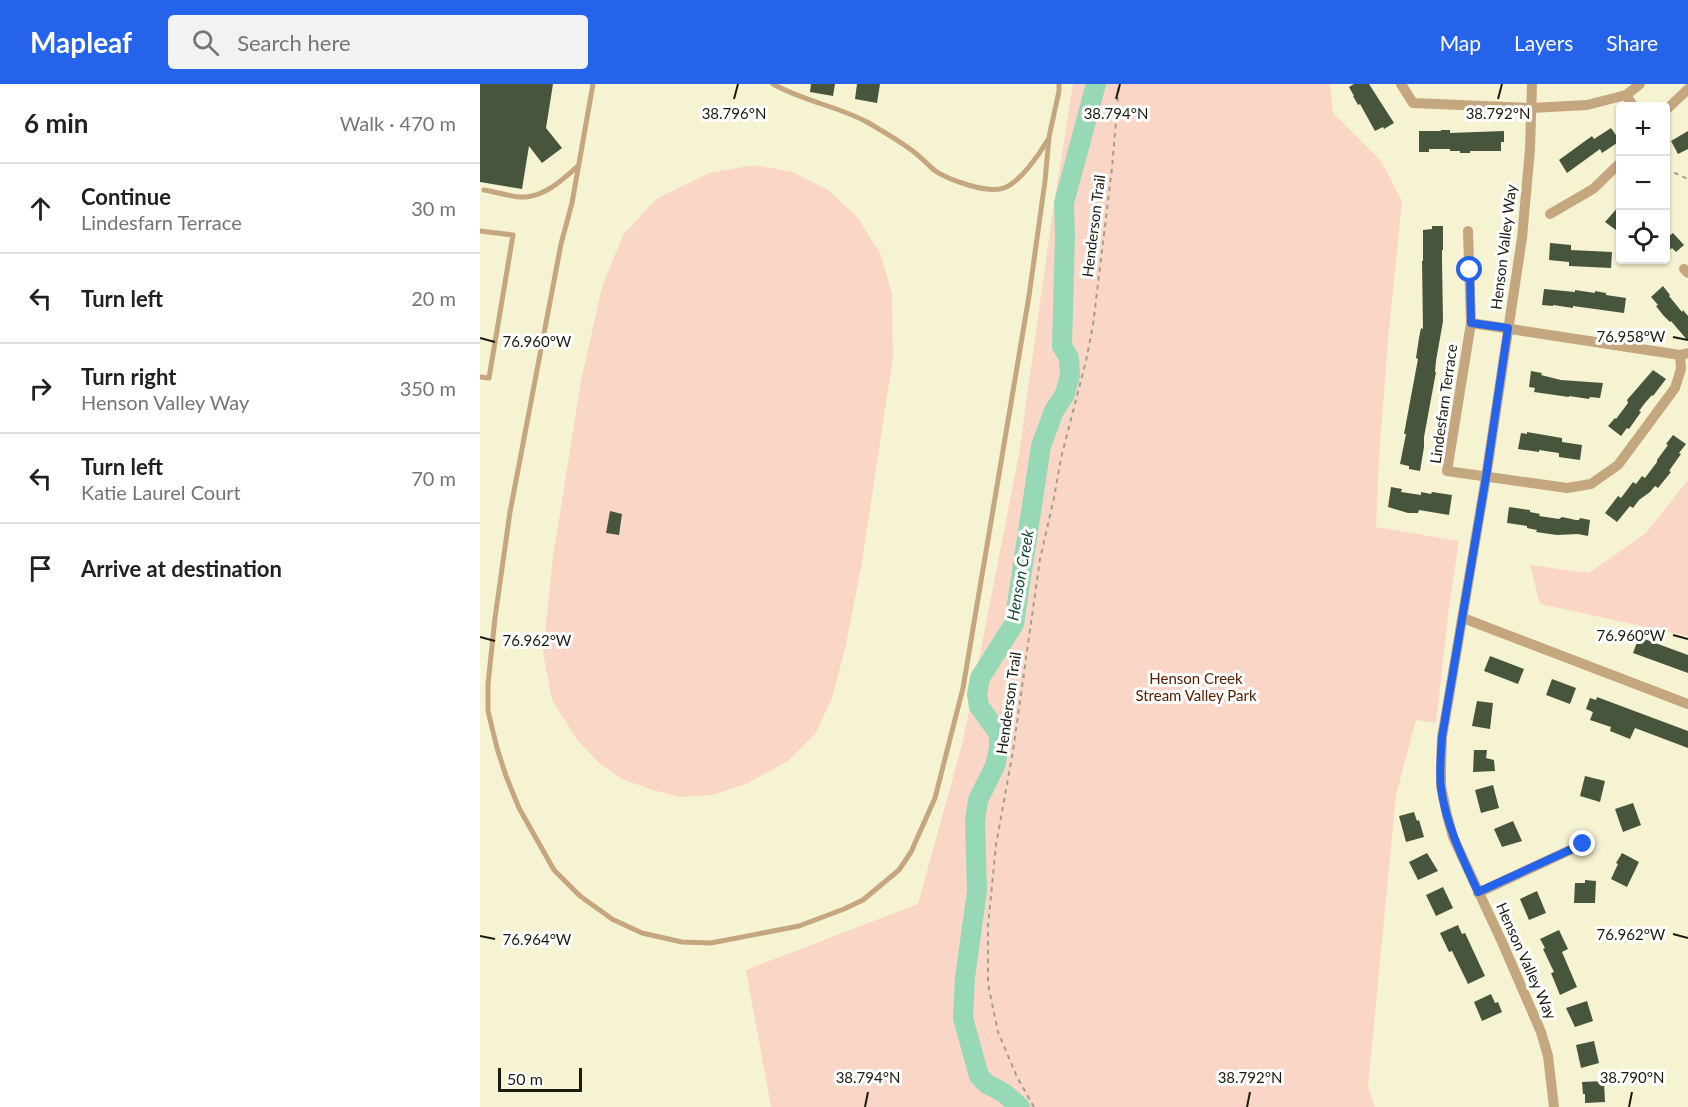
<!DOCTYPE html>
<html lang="en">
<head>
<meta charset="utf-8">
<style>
  body { margin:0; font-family:Lato,sans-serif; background:#f2f2f2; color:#202124 }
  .controls { position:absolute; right:18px; top:18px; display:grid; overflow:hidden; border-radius:6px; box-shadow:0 2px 4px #0004 }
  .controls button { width:54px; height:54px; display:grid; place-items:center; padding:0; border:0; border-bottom:2px solid #e0e0e0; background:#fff; color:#202124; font:30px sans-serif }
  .scale { position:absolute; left:18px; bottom:15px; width:84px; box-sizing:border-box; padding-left:6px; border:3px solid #1c1b0f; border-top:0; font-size:16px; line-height:21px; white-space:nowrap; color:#1c1b0f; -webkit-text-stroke:4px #fff; paint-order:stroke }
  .stop { position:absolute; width:18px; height:18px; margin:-14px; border:4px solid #2563eb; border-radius:50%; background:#fff }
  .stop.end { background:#2563eb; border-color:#fff; box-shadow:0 2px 6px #0008 }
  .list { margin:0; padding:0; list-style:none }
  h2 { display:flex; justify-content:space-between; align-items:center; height:78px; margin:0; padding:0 24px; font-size:26px }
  h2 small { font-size:20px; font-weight:400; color:#757577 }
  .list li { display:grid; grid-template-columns:39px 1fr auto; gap:18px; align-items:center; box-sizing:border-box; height:90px; padding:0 24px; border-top:2px solid #e0e0e0 }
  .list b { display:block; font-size:22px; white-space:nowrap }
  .list p { margin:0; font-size:20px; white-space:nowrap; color:#757577 }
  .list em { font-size:20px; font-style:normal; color:#757577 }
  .icon { flex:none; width:33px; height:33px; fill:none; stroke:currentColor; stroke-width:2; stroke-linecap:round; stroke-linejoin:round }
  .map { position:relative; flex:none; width:1208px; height:1023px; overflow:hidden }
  header { display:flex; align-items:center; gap:36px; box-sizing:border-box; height:84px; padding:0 30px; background:#2563eb; color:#fff }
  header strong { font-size:28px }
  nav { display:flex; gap:33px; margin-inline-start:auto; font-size:21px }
  .search { width:420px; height:54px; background:#f2f2f2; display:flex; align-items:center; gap:15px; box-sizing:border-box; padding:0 21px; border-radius:6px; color:#757577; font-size:22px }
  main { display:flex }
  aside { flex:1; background:#fff }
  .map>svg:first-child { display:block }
  .green { fill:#f9d6c6 }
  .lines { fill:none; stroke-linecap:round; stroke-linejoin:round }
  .river { stroke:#97d9b6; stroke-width:20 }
  .building { fill:#47553d }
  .path { stroke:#a19f86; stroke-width:2; stroke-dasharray:4.5 4.5; stroke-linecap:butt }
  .lane { stroke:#c5a77f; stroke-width:5 }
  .street { stroke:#c5a77f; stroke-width:10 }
  .route { stroke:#2563eb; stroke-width:8 }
  .ticks { fill:none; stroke:#1c1b0f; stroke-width:2 }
  .labels { text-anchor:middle; stroke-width:6; stroke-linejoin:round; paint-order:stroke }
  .street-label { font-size:15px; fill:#1c1b0f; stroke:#fff }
  .park-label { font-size:15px; fill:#572100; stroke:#fff }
  .water-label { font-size:16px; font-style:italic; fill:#11452f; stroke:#fff }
  .ticks-label { font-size:15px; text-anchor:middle; fill:#1c1b0f; stroke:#fff; stroke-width:6; stroke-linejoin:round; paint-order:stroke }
</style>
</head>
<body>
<header>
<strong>Mapleaf</strong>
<div class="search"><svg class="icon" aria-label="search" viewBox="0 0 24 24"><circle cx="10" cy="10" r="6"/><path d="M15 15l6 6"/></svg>Search here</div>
<nav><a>Map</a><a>Layers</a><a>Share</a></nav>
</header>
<main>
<aside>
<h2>6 min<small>Walk · 470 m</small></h2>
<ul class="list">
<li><svg class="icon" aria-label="ahead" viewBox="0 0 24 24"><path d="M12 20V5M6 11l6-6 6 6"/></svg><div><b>Continue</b><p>Lindesfarn Terrace</p></div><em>30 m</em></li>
<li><svg class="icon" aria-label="left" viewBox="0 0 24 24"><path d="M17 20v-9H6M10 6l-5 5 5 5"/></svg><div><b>Turn left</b></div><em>20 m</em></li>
<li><svg class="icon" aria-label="right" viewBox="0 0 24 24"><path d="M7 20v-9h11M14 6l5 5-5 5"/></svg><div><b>Turn right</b><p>Henson Valley Way</p></div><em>350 m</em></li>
<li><svg class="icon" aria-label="left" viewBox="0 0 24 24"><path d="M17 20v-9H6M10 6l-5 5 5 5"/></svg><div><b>Turn left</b><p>Katie Laurel Court</p></div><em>70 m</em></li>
<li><svg class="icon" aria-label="arrive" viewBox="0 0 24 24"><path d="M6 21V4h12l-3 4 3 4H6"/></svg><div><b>Arrive at destination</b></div></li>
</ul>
</aside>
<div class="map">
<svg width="1208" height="1023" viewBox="0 0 1208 1023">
  <rect width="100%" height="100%" fill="#f6f3d3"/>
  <g class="green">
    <polygon points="593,0 850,0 853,29 901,77 922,117 908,256 899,374 896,443 979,457 969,523 956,639 936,636 916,711 888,1003 895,1023 291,1023 266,886 438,820 483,657 539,370 572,133"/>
    <polygon points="275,81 312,88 347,105 378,134 401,171 412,210 413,273 381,484 365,565 352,614 335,650 308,677 266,700 232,711 200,713 173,706 142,695 119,679 98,657 72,616 63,568 73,473 101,297 122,203 143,151 176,115 229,89"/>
    <polygon points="1208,396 1208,552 1060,520 1050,481 1109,489 1166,449"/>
  </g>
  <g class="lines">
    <polyline class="river" points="540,1023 524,1009 507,1000 499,992 483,934 485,894 497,807 495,737 498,716 515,682 519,665 519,650 499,622 497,610 500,594 534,540 561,362 574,327 585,310 590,291 589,274 582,262 585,151 584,119 616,0"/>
  </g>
  <g class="building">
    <polygon points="0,0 73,0 66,44 82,64 62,79 49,62 42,105 0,98"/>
    <polygon points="331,0 355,0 353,12 330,8"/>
    <polygon points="377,0 400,0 397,19 375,15"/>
    <polygon points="874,0 889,0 914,39 904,45 903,43 895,47 880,20 878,21 873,12 874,12 869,3"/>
    <polygon points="1131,44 1140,57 1122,69 1120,65 1087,89 1079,76 1112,52 1114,55"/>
    <polygon points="961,46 970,46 970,49 1024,47 1024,58 1021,58 1021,67 990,67 990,69 980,69 980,67 970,67 970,65 949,65 949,68 939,68 939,47 961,47"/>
    <polygon points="1208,47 1208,65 1198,70 1191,57"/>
    <polygon points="1140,121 1140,149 1125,138"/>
    <polygon points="952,142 963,142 963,166 962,166 962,176 963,237 956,277 955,288 956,288 944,353 944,363 940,387 929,385 929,382 920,380 926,350 924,350 938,275 936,274 939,254 941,244 943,245 942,177 943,177 943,146 952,145"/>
    <polygon points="1193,149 1204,161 1196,168 1192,164 1185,170 1185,155"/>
    <polygon points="1070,159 1091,161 1091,166 1132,168 1131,184 1089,182 1089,178 1069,176"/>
    <polygon points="1183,202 1190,211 1189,212 1202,228 1203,226 1208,232 1208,257 1191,237 1190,238 1183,231 1176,222 1178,221 1171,213"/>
    <polygon points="1064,205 1095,208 1095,206 1115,209 1115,207 1126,209 1126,211 1146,214 1144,229 1093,222 1093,224 1073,221 1073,222 1062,221"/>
    <polygon points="1173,286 1186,295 1173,312 1172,311 1165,319 1159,327 1161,328 1149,345 1147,344 1141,352 1128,342 1135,334 1136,335 1148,319 1147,316"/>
    <polygon points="1051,287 1062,289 1061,291 1081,296 1123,299 1120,314 1110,313 1109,315 1089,312 1089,313 1054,308 1055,304 1049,303"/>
    <polygon points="1047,348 1082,354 1082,358 1102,361 1100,376 1079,373 1079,369 1059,366 1059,368 1038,365 1041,349 1047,350"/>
    <polygon points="1193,351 1206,360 1199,369 1201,370 1189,387 1191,388 1178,404 1175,402 1170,408 1159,416 1153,424 1150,422 1137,438 1125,429 1138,412 1141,414 1153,398 1156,400 1162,392 1165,394 1177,378 1177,376 1188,361 1186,360"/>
    <polygon points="911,403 922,405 921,408 941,411 941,408 951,410 952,408 972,411 969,431 939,426 938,429 928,429 908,423"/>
    <polygon points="1029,423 1050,426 1050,428 1060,430 1059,432 1079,435 1082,433 1096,436 1099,436 1100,434 1110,436 1108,452 1098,450 1077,451 1056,448 1057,446 1047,444 1047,442 1027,439"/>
    <polygon points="130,427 142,430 139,451 126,449"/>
    <polygon points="1159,553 1208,571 1208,589 1153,569"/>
    <polygon points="1010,572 1044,585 1038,600 1004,587"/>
    <polygon points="1072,595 1096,604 1090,620 1066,611"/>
    <polygon points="1117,613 1208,647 1208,664 1155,644 1150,655 1130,647 1131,643 1110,636 1113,628 1106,625 1110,614 1116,616"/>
    <polygon points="997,617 1013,619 1010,645 992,642"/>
    <polygon points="994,666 1007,666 1006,674 1014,676 1015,687 993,688"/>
    <polygon points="1105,692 1125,697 1120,718 1100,712"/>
    <polygon points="1013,701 1019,724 1001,729 995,706"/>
    <polygon points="1153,719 1161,741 1143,748 1135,725"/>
    <polygon points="934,728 937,737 939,736 944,753 926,758 919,732"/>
    <polygon points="1033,737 1042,757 1022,763 1014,745"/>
    <polygon points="947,769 958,787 938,796 929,778"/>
    <polygon points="1142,769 1159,778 1147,803 1131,795 1138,780 1136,779"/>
    <polygon points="1105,796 1116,797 1115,819 1094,819 1095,799 1105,799"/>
    <polygon points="963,803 973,824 956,832 946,811"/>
    <polygon points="1057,807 1066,829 1049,836 1040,815"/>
    <polygon points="978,841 982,850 985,849 1005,892 988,900 972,867 969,868 960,849"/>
    <polygon points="1079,846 1088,865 1082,868 1097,903 1080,911 1071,889 1074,888 1063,865 1065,864 1060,855"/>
    <polygon points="1011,910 1015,919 1018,918 1022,928 1002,937 994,918"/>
    <polygon points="1107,917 1113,937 1095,943 1086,924"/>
    <polygon points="1114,957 1119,979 1101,984 1096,961"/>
    <polygon points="1124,997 1125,1018 1105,1019 1105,1010 1103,1010 1102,998"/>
  </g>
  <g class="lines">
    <g class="path">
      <polyline points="1186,85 1208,95"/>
      <polyline points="554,1023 537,993 518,948 508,900 508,842 516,761 533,667 560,475 574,414 581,374 606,277 613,241 632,84 639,0"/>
    </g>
    <g class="lane">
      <polyline points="113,0 92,119 81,160 30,428 15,534 8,600 8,627 17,664 26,692 39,724 74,786 100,812 132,835 162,849 202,858 231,859 319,842 364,825 383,816 419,786 431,768 455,714 483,604 549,212 565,97 569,53 579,7 579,0"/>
      <path d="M293,0C323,17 357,22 387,38C402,47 416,55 430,65C439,71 446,79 454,86C468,96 508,110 524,104C540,98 559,71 567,57"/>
      <path d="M4,106C17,108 33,114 46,113C67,111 83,95 98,82"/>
      <polyline points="0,147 33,151 9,294 0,293"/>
    </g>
    <g class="street">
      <polyline points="921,0 933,19 1051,24 1107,21 1146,11 1160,0"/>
      <polyline points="1052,0 1050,65 1042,154 1006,393 966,630 962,653 961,683 961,702 967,731 973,753 1022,858 1061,948 1068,972 1074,1023"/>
      <polyline points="1146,11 1153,22"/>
      <polyline points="1186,26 1208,5"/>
      <polyline points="1070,130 1113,105 1140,79"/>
      <polyline points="988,147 991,239 967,387 1087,404 1111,400 1138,381 1195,304 1201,285 1200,271"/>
      <polyline points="1204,185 1208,189"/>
      <polyline points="991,239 1200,271 1208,269"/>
      <polyline points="983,534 1208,620"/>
      <polyline points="998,809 1103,760"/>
    </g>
  </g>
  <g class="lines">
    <path class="route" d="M990,186L991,239L1028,244L1006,393L962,653C961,670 959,687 961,704C966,741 983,775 998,808L1103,760"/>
  </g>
  <path class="ticks" d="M254,15L258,0M636,15L640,0M1018,15L1022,0M1193,253L1208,256M0,254L15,258M1193,551L1208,555M0,553L15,557M1193,850L1208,854M0,852L15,855M385,1023L388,1008M767,1023L770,1008M1149,1023L1152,1008"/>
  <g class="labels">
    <g class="street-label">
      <text transform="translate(614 142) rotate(-83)" y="5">Henderson Trail</text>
      <text transform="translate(1024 163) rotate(-83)" y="5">Henson Valley Way</text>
      <text transform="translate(964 320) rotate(-82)" y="5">Lindesfarn Terrace</text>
      <text transform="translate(529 619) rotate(-82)" y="5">Henderson Trail</text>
      <text transform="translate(1046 877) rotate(66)" y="5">Henson Valley Way</text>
    </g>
    <g class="park-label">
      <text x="716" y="600">Henson Creek<tspan x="716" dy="17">Stream Valley Park</tspan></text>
    </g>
    <g class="water-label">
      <text transform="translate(540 491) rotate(-80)" y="6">Henson Creek</text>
    </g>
  </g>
  <g class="ticks-label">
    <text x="254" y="35">38.796°N</text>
    <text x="636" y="35">38.794°N</text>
    <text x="1018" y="35">38.792°N</text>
    <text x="1151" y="258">76.958°W</text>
    <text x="57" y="263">76.960°W</text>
    <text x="1151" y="557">76.960°W</text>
    <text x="57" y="562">76.962°W</text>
    <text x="1151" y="856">76.962°W</text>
    <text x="57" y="861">76.964°W</text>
    <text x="388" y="999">38.794°N</text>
    <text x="770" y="999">38.792°N</text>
    <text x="1152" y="999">38.790°N</text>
  </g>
</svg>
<div class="controls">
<button>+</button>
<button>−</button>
<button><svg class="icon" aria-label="locate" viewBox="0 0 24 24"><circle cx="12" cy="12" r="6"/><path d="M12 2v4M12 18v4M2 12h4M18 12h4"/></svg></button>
</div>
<div class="scale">50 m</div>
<div class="stop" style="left:990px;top:186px"></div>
<div class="stop end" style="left:1103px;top:760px"></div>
</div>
</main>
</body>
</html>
